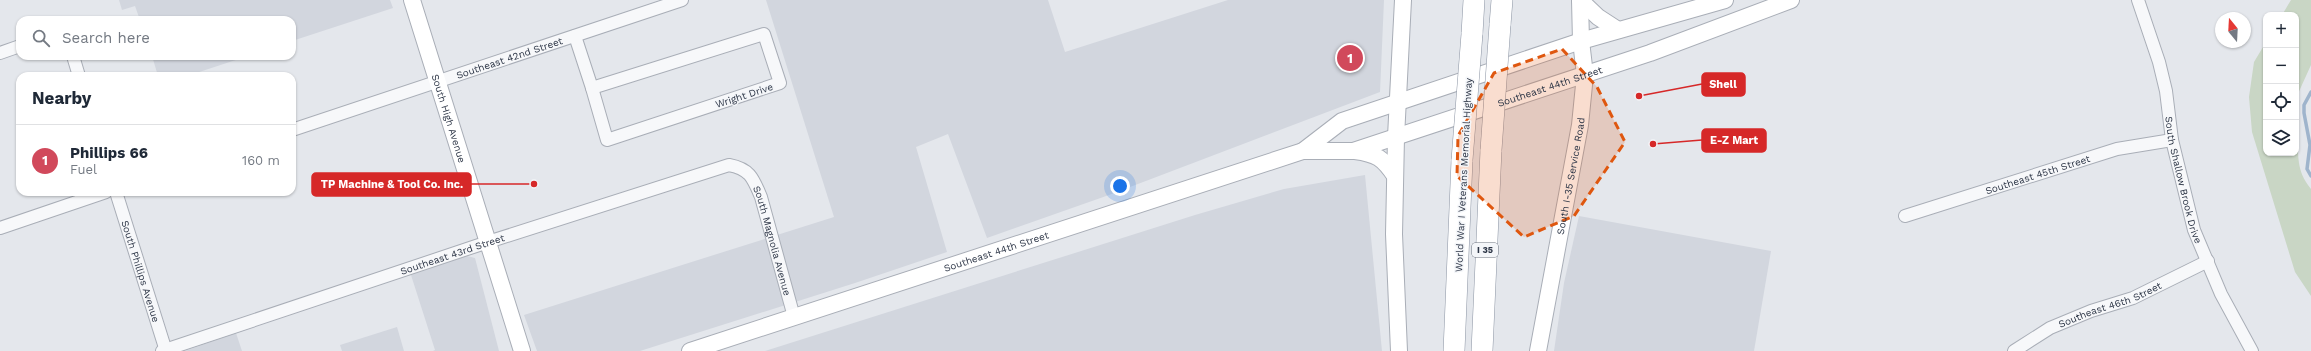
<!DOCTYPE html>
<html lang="en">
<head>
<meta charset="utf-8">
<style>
  body { margin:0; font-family:"Work Sans",sans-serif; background:#f6f6f7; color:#1f2937 }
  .controls { position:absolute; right:12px; top:12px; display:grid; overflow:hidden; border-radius:8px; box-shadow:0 1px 3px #0004 }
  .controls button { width:36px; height:36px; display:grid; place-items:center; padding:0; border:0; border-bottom:1px solid #e0e1e3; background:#fff; color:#1f2937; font:20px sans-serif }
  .compass { position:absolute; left:2215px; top:12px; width:36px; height:36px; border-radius:50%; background:#fff; box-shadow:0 1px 3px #0004; rotate:342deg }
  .you { position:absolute; left:1120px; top:186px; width:14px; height:14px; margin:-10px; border:3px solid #fff; border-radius:50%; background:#1a73e8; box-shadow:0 0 0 6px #1a73e833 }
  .badge { display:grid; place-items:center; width:26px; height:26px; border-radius:50%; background:#d1495b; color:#fff; font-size:13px; font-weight:700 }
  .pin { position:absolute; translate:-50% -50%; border:2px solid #fff; box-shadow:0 1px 4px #0006 }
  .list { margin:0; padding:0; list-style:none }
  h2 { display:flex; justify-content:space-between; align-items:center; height:52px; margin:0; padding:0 16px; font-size:17px }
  h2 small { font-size:13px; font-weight:400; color:#747a83 }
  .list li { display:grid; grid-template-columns:26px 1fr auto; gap:12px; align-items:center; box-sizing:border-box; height:72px; padding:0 16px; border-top:1px solid #e0e1e3 }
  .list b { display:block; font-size:15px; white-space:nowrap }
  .list p { margin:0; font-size:13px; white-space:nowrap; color:#747a83 }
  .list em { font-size:13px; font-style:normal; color:#747a83 }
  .icon { flex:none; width:22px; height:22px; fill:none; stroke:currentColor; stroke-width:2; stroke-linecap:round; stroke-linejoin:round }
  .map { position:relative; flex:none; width:2311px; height:351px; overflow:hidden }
  .search { position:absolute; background:#fff; box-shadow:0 1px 3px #0004; left:16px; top:16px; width:280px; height:44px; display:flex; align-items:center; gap:10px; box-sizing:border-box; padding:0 14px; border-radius:12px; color:#747a83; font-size:15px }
  .panel { position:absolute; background:#fff; box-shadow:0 1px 3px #0004; left:16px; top:72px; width:280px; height:124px; border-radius:12px }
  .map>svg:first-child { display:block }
  .built { fill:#d2d6de }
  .green { fill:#c9d6c5 }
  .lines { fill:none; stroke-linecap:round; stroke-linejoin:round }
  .stream { stroke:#9fb4cc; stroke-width:3.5 }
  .street-casing { stroke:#a9aeb7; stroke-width:14 }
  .secondary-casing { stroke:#a9aeb7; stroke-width:18 }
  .highway-casing { stroke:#8b94a3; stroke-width:22 }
  .street { stroke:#f7f8fa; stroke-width:12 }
  .secondary { stroke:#fff; stroke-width:16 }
  .highway { stroke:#fff; stroke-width:21 }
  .highway-bridge-casing { stroke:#8b94a3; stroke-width:22; stroke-linecap:butt }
  .highway-bridge { stroke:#fff; stroke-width:21 }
  .marked { fill:#df570f; fill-opacity:0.2; stroke:#df570f; stroke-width:3; stroke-dasharray:8 5; stroke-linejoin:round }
  .labels { text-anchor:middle; stroke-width:3; stroke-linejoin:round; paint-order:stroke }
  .shield { fill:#f4f6f9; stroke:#676e7b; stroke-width:1 }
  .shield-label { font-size:9px; font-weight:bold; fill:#2b3445 }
  .street-label { font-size:10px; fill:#2b3445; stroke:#f4f6f9 }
  .leader { fill:none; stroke:#d62828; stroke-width:1.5 }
  .callout-dot { fill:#d62828; stroke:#f4f6f9; stroke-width:1.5 }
  .callout { fill:#d62828; stroke:#d62828; stroke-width:1.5 }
  .callout-label { font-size:11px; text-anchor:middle; font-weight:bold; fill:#fff }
</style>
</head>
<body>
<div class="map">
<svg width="2311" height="351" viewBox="0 0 2311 351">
  <rect width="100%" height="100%" fill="#e4e7ec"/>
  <g class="built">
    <polygon points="119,0 390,0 393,8 292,41 292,20 140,20 135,6 122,10"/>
    <polygon points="766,0 1048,0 1065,52 1228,0 1384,0 1380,92 1109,195 987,238 948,134 916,147 947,252 855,283 640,351 537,351 524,315 834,217"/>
    <polygon points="152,56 248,56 187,76 158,76"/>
    <polygon points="1365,175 1382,351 765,351 1195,215 1284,189"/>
    <polygon points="1579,216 1771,251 1754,351 1554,351 1564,283"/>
    <polygon points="467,256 475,258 499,351 433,351 435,350 411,275"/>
    <polygon points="397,327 404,351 342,351 340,345"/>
    <polygon points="236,333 242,351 185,351"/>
  </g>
  <g class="green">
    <polygon points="2291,0 2311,0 2311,65 2296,98 2296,15 2282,15"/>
    <path d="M2266,42V153H2296V134C2300,157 2295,169 2311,189V296L2295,272L2252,132L2249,97L2254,62Z"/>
  </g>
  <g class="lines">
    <polyline class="stream" points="2311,92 2304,105 2304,113 2310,145 2307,169 2311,176"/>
    <g class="street-casing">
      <g id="street">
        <path id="s1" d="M2138,0L2159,62L2166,91L2172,140L2194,230L2221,294L2252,351"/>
        <polygon points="764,34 780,83 607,140 592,88"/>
        <polyline points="575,36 592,88"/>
        <polyline points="0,53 20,46"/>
        <polyline points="73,56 79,76"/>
        <path id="s2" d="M292,130L682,0"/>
        <path id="s3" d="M116,192L166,351"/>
        <path id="s4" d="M1905,216L2117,149L2172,140"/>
        <polyline points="0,228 106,192"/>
        <path id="s5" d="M162,351L488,242L729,165C750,169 753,178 761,197L794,317"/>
        <path id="s6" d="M2014,351L2050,328L2091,311L2133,298L2208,261"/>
      </g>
    </g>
    <g class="secondary-casing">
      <g id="secondary">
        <path id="s7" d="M412,0L522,351"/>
        <polyline points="1580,0 1598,17 1618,30"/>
        <polyline points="1303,151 1342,121 1581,41 1725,0"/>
        <path d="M1355,151C1377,154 1383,158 1395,176"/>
        <path id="s8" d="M690,351L1303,151H1353L1650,53L1791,0"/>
        <polyline points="1399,351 1394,234 1396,137 1403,0"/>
        <path id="s9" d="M1538,351L1580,125L1585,75L1581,41L1580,0"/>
      </g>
    </g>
    <g class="highway-casing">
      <g id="highway">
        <polyline points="1500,25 1502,0"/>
        <polyline points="1472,34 1474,0"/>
        <polyline points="1454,351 1462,160"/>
        <polyline points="1482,351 1491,150"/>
      </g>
    </g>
    <use href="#street" class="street"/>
    <use href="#secondary" class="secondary"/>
    <use href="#highway" class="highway"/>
    <g class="highway-bridge-casing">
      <g id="highway-bridge">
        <polyline points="1491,150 1500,25"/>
        <polyline points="1462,160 1472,34"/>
      </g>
    </g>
    <use href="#highway-bridge" class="highway-bridge"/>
  </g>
  <path class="marked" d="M1562,49L1597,87L1625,142L1574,216L1524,237L1457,176L1458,136L1494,73Z"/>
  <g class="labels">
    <rect class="shield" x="1472" y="243" width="26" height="14" rx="3"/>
    <g class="shield-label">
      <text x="1485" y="253">I 35</text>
    </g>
    <g class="street-label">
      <text dy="4" stroke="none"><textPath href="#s2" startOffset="229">Southeast 42nd Street</textPath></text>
      <text dy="4" stroke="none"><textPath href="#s8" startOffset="902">Southeast 44th Street</textPath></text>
      <text transform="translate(744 95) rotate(-18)" y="4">Wright Drive</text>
      <text dy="4" stroke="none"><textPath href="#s7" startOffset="124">South High Avenue</textPath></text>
      <text dy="4" stroke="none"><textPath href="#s4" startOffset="139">Southeast 45th Street</textPath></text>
      <text transform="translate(1463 175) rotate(-87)" y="4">World War I Veterans Memorial Highway</text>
      <text dy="4" stroke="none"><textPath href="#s9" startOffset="178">South I-35 Service Road</textPath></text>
      <text dy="4" stroke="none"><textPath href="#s1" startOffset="186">South Shallow Brook Drive</textPath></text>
      <text dy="4" stroke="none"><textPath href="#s5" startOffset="690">South Magnolia Avenue</textPath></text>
      <text dy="4" stroke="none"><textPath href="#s8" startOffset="322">Southeast 44th Street</textPath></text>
      <text dy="4" stroke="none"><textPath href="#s5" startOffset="306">Southeast 43rd Street</textPath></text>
      <text dy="4" stroke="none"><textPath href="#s3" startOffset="83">South Phillips Avenue</textPath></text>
      <text dy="4" stroke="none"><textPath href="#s6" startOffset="107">Southeast 46th Street</textPath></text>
    </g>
  </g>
  <path class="leader" d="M1639 96L1702 84M1653 144L1702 140M534 184L471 184"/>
  <g class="callout-dot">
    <circle cx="1639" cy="96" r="4"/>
    <circle cx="1653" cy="144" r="4"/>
    <circle cx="534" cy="184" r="4"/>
  </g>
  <g class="callout">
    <rect x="1702" y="73" width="43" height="23" rx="4"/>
    <rect x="1702" y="129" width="64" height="23" rx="4"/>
    <rect x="312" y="173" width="159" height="23" rx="4"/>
  </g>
  <g class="callout-label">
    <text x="1723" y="88">Shell</text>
    <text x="1734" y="144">E-Z Mart</text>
    <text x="392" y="188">TP Machine &amp; Tool Co. Inc.</text>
  </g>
</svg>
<div class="controls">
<button>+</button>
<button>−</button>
<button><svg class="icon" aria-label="locate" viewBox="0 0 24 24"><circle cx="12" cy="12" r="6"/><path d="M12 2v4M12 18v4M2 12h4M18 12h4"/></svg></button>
<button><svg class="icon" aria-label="layers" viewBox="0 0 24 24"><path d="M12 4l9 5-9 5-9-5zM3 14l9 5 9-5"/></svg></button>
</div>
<svg class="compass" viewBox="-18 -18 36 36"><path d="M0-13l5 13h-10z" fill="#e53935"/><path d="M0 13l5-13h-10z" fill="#747a83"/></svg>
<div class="you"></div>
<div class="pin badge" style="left:1350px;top:58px">1</div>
<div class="search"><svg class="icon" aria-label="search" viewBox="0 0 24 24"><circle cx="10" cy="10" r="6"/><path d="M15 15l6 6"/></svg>Search here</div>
<section class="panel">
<h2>Nearby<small></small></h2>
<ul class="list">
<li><span class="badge">1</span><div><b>Phillips 66</b><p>Fuel</p></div><em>160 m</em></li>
</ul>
</section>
</div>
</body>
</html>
